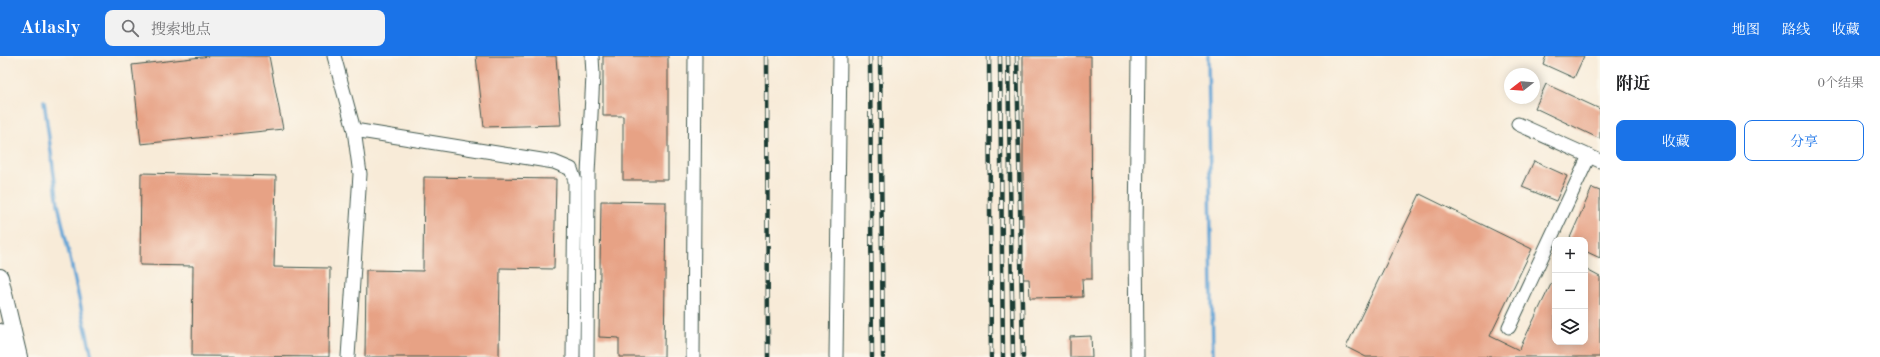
<!DOCTYPE html>
<html lang="zh">
<head>
<meta charset="utf-8">
<style>
  body { margin:0; font-family:"Old Standard TT","Noto Serif SC",serif; background:#f2f2f2; color:#202124 }
  .controls { position:absolute; right:12px; bottom:12px; display:grid; overflow:hidden; border-radius:8px; box-shadow:0 2px 10px #0003 }
  .controls button { width:36px; height:36px; display:grid; place-items:center; padding:0; border:0; border-bottom:1px solid #e0e0e0; background:#fff; color:#202124; font:20px sans-serif }
  .compass { position:absolute; left:1504px; top:12px; width:36px; height:36px; border-radius:50%; background:#fff; box-shadow:0 2px 10px #0003; rotate:253deg }
  .list { margin:0; padding:0; list-style:none }
  h2 { display:flex; justify-content:space-between; align-items:center; height:52px; margin:0; padding:0 16px; font-size:17px }
  h2 small { font-size:13px; font-weight:400; color:#757577 }
  .actions { display:flex; gap:8px; padding:12px 16px }
  .actions a { flex:1; padding:9px 0; border:1px solid #1a73e8; border-radius:8px; text-align:center; font-size:14px; color:#1a73e8 }
  .actions .main { background:#1a73e8; color:#fff }
  .icon { flex:none; width:22px; height:22px; fill:none; stroke:currentColor; stroke-width:2; stroke-linecap:round; stroke-linejoin:round }
  .map { position:relative; flex:none; width:1600px; height:301px; overflow:hidden }
  header { display:flex; align-items:center; gap:24px; box-sizing:border-box; height:56px; padding:0 20px; background:#1a73e8; color:#fff }
  header strong { font-size:19px }
  nav { display:flex; gap:22px; margin-inline-start:auto; font-size:14px }
  .search { width:280px; height:36px; background:#f2f2f2; display:flex; align-items:center; gap:10px; box-sizing:border-box; padding:0 14px; border-radius:8px; color:#757577; font-size:15px }
  main { display:flex }
  aside { flex:1; background:#fff }
  .map>svg:first-child { display:block }
  .lines { fill:none; stroke-linecap:round; stroke-linejoin:round }
  .stream { stroke:#63a4d6; stroke-width:3.5 }
  .building { fill:#e7a285 }
  .minor-casing { stroke:#40574d; stroke-width:15 }
  .major-casing { stroke:#40574d; stroke-width:18 }
  .minor { stroke:#fff; stroke-width:13 }
  .major { stroke:#fff; stroke-width:16 }
  .rail-casing { stroke:#1f3d34; stroke-width:4.5 }
  .rail { stroke:#fbf7ec; stroke-width:3; stroke-dasharray:9; stroke-linecap:butt }
</style>
</head>
<body>
<header>
<strong>Atlasly</strong>
<div class="search"><svg class="icon" aria-label="search" viewBox="0 0 24 24"><circle cx="10" cy="10" r="6"/><path d="M15 15l6 6"/></svg>搜索地点</div>
<nav><a>地图</a><a>路线</a><a>收藏</a></nav>
</header>
<main>
<div class="map">
<svg width="1600" height="301" viewBox="0 0 1600 301">
  <rect width="100%" height="100%" fill="#fbf7ec"/>
  <filter id="ink" filterUnits="userSpaceOnUse"><feTurbulence type="fractalNoise" baseFrequency=".025" numOctaves="2"/><feDisplacementMap in="SourceGraphic" scale="8" xChannelSelector="R" yChannelSelector="G"/><feConvolveMatrix kernelMatrix="1 2 1 2 8 2 1 2 1" color-interpolation-filters="sRGB"/></filter>
  <filter id="wash" filterUnits="userSpaceOnUse"><feTurbulence type="fractalNoise" baseFrequency=".012" numOctaves="4" result="noise"/><feDisplacementMap in="SourceGraphic" scale="16" xChannelSelector="R" yChannelSelector="G"/><feGaussianBlur stdDeviation="0.9" result="paint"/><feColorMatrix in="noise" values="0 0 0 0 0 0 0 0 0 0 0 0 0 0 0 0 0 1.4 0 .05"/><feComposite in="paint" operator="in"/></filter>
  <g filter="url(#wash)">
    <rect width="100%" height="100%" fill="#f8ebd8"/>
    <g class="lines">
      <g class="stream">
        <polyline points="1208,0 1213,301"/>
        <polyline points="44,45 58,148 92,301"/>
      </g>
    </g>
    <g id="blocks">
      <g class="building">
        <polygon points="210,0 269,0 283,73 141,88 132,9"/>
        <polygon points="476,0 556,0 561,69 484,71"/>
        <polygon points="603,0 668,0 668,124 623,124 623,60 603,60"/>
        <polygon points="1023,0 1091,0 1092,223 1082,223 1083,241 1030,242 1029,223 1023,223"/>
        <polygon points="1546,0 1584,0 1574,22 1543,8"/>
        <polygon points="1546,28 1600,53 1600,83 1535,52"/>
        <polygon points="1534,105 1567,120 1556,145 1522,131"/>
        <polygon points="141,117 276,120 274,211 330,212 329,301 192,300 193,210 140,209"/>
        <polygon points="424,121 556,123 554,213 500,212 499,301 365,301 366,214 423,215"/>
        <polygon points="1592,132 1600,135 1600,202 1585,195 1585,184 1569,184"/>
        <polygon points="1420,138 1532,193 1490,280 1519,294 1555,220 1555,286 1585,286 1585,213 1600,221 1600,301 1366,301 1346,291"/>
        <polygon points="601,145 666,146 664,301 619,301 619,282 599,281"/>
        <polygon points="1091,280 1092,301 1070,301 1070,281"/>
      </g>
    </g>
  </g>
  <g filter="url(#ink)">
    <use href="#blocks" fill-opacity="0" stroke="#40574d" stroke-width="1"/>
    <g class="lines">
      <g class="minor-casing">
        <g id="minor">
          <polyline points="334,0 354,74 554,106 571,113 575,125 573,301"/>
          <polyline points="1518,68 1600,105"/>
          <polyline points="1509,271 1589,100"/>
          <polyline points="348,301 360,118 354,74"/>
          <polyline points="587,301 588,118 593,19 592,0"/>
          <polyline points="693,301 695,0"/>
          <polyline points="836,301 840,0"/>
          <polyline points="1137,301 1136,175 1138,0"/>
        </g>
      </g>
      <g class="major-casing">
        <g id="major">
          <polyline points="0,221 19,301"/>
          <polyline points="0,276 5,301"/>
        </g>
      </g>
      <use href="#minor" class="minor"/>
      <use href="#major" class="major"/>
      <g class="rail-casing">
        <g id="rail">
          <polyline points="767,0 768,301"/>
          <polyline points="870,0 872,301"/>
          <polyline points="880,0 883,301"/>
          <polyline points="989,0 991,301"/>
          <polyline points="1000,0 1003,301"/>
          <polyline points="1008,0 1013,301"/>
          <polyline points="1017,0 1023,301"/>
        </g>
      </g>
      <use href="#rail" class="rail"/>
    </g>
  </g>
</svg>
<div class="controls">
<button>+</button>
<button>−</button>
<button><svg class="icon" aria-label="layers" viewBox="0 0 24 24"><path d="M12 4l9 5-9 5-9-5zM3 14l9 5 9-5"/></svg></button>
</div>
<svg class="compass" viewBox="-18 -18 36 36"><path d="M0-13l5 13h-10z" fill="#e53935"/><path d="M0 13l5-13h-10z" fill="#757577"/></svg>
</div>
<aside>
<h2>附近<small>0个结果</small></h2>
<ul class="list">
</ul>
<div class="actions"><a class="main">收藏</a><a>分享</a></div>
</aside>
</main>
</body>
</html>
